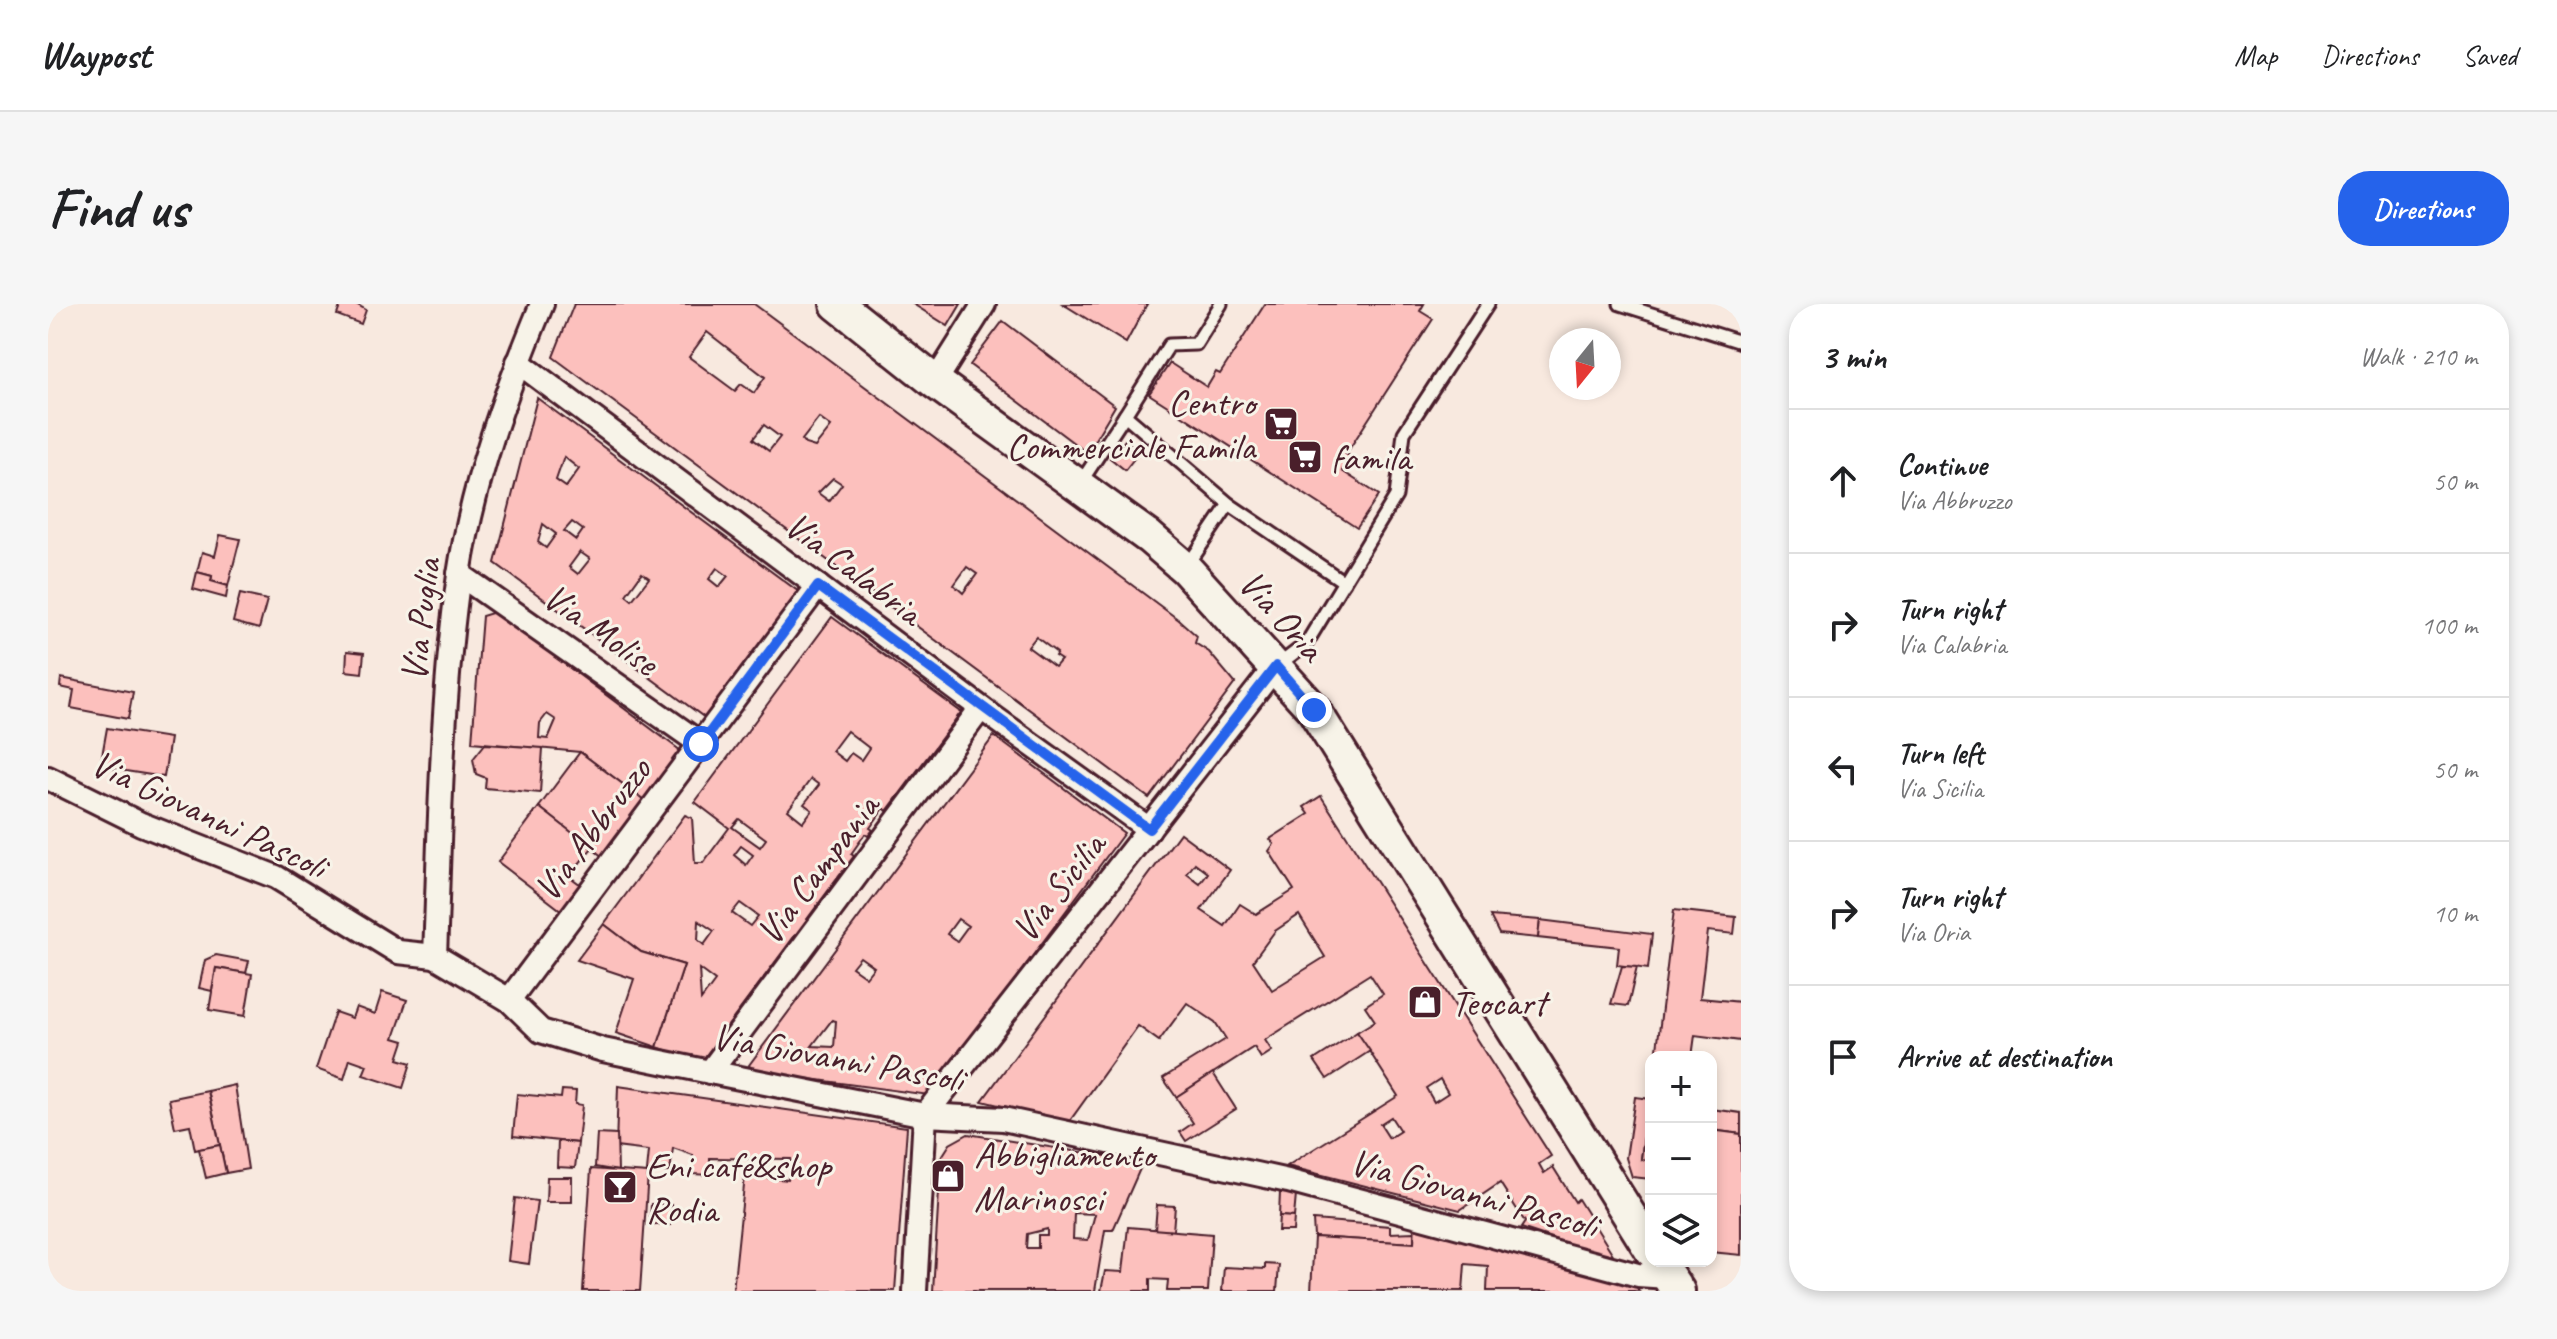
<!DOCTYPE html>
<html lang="en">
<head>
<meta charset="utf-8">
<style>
  body { margin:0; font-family:Caveat,sans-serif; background:#f6f6f6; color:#202124 }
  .controls { position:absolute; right:24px; bottom:24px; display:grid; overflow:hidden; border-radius:16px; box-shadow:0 4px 12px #0003 }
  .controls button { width:72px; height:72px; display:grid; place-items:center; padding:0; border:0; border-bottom:2px solid #e0e0e0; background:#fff; color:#202124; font:40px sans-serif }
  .compass { position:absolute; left:1501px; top:24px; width:72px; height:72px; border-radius:50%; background:#fff; box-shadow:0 4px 12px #0003; rotate:198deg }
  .stop { position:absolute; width:24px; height:24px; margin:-18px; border:6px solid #2563eb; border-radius:50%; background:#fff }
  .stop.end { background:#2563eb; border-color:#fff; box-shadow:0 2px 8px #0008 }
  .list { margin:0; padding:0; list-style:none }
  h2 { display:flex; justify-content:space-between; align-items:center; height:104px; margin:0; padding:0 32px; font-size:34px }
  h2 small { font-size:26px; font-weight:400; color:#757577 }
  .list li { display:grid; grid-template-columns:52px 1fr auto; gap:24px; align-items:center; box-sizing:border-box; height:144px; padding:0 32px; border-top:2px solid #e0e0e0 }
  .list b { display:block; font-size:30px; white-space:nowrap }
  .list p { margin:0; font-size:26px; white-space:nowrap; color:#757577 }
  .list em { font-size:26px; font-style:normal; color:#757577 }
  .icon { flex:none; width:44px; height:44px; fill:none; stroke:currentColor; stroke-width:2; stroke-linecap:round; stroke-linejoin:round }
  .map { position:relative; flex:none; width:1693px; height:987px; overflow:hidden; border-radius:32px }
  header { display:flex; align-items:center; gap:48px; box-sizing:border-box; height:112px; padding:0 40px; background:#fff; border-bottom:2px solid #e0e0e0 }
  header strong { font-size:38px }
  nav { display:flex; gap:44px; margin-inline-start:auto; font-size:28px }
  .intro { display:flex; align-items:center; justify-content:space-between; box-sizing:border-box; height:192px; padding:0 48px }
  h1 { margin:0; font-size:56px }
  .button { padding:20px 36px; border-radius:32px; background:#2563eb; color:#fff; font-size:28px; font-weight:700 }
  main { display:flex; gap:48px; padding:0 48px }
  aside { flex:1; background:#fff; border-radius:32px; box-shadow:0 4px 12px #0003 }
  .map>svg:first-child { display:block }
  .building { fill:#fcc0bd; stroke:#4a1f2b; stroke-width:2; fill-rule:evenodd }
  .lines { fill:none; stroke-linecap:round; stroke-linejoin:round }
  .service-casing { stroke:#4a1f2b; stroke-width:17 }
  .minor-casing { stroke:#4a1f2b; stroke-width:28 }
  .secondary-casing { stroke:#4a1f2b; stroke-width:38 }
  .service { stroke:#f7f3e8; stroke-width:11 }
  .minor { stroke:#f7f3e8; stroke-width:22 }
  .secondary { stroke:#f7f3e8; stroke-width:32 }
  .route { stroke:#2563eb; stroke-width:10 }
  .labels { text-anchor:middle; stroke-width:6; stroke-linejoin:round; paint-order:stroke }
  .poi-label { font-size:38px; fill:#4a1f2b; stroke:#f7f3e8; text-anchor:start }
  .street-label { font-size:38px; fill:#4a1f2b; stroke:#f7f3e8 }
</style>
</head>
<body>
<header>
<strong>Waypost</strong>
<nav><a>Map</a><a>Directions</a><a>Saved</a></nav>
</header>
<div class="intro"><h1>Find us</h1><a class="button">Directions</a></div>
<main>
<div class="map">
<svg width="1693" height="987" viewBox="0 0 1693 987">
  <rect width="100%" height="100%" fill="#f8e9df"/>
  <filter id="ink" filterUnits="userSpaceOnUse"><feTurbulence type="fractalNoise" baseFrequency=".0125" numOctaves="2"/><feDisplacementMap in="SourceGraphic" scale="16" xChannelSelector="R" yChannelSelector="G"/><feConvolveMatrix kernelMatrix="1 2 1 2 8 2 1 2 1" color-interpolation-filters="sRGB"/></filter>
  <g filter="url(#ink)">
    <g class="building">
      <polygon points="293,0 308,0 318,6 313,20 289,11"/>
      <path d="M526,0H706L1131,316L1149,332L1147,339L1161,348L1187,379L1101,494L505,53ZM659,28L717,73L706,89L693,80L687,87L641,53ZM771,114L783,123L767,143L757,140L754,136ZM716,121L732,133L721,147L705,135ZM785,174L794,180L781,197L770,189ZM919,263L929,270L915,289L906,281ZM988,333L1009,349L1007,352L1013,356L1007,363L980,343Z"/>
      <polygon points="865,0 913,0 900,22"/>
      <polygon points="1015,0 1099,0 1078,39"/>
      <polygon points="1217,0 1376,0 1372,7 1385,15 1298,150 1304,153 1294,167 1331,191 1309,224 1101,90 1122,59 1159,83 1168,68 1172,70"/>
      <polygon points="955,17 1067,102 1039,149 922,61"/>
      <path d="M489,94L751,288L657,414L447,259ZM516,153L531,165L518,183L508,176ZM524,218L535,226L528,236L516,227ZM495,220L508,230L498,244L490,238ZM532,248L542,255L530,270L521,263ZM669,264L680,272L671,283L661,275ZM594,269L601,274L584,296L578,291Z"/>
      <polygon points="1077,136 1092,147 1077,166 1062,154"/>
      <polygon points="172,231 192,235 180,282 163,277 164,272 149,268 154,248 167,252"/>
      <polygon points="149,268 164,272 163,277 180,282 178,294 145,285"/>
      <polygon points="192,290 219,296 211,325 185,318"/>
      <path d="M447,308L633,447L596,496L532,448L424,438L434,312ZM499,410L508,416L500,435L491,434L492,419Z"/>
      <path d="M784,313L913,408L839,507L836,504L822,524L825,526L820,532L817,530L803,550L806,552L653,758L609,743L636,661L593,648L556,620L637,511L644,514L647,559H655L681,524L647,498ZM799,427L821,444L813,456L803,449L797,457L784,447ZM763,475L771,481L756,500L764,506L755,518L740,506ZM691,515L718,535L712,543L684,523ZM693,542L705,551L698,561L686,551ZM692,599L710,612L702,622L684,609ZM651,617L666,627L656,641L650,636ZM651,665L667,677L653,696Z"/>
      <polygon points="299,347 316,349 314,369 298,367"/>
      <polygon points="13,374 85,388 80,415 23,404 26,386 12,383"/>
      <polygon points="59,424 122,434 116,473 52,463"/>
      <path d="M946,432L1076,529L881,791L704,767L701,761ZM910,615L920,622L909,637L899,630ZM812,653L826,663L818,673L804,663ZM784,716L788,717L786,743L764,742Z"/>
      <polygon points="437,440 495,444 492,489 437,484 438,474 428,470 425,455"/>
      <polygon points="532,448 596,496 555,553 491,503"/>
      <path d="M1273,492L1503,852L1491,860L1496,869L1505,863L1527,898L1530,895L1566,952L1564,954L1473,924L1477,918L1452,879L1412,906L1239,862L1350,792L1309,728L1327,717L1317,702L1335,690L1322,670L1217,736L1224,747L1213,754L1206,743L1128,793L1115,774L1178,735L1167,718L1139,699L1111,737L1090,722L1021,818L934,797L1132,529L1182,566L1153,606L1177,622L1192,600L1208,610L1246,586L1221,547L1226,540L1222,535L1261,510L1256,503ZM1147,559L1160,569L1152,580L1139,570ZM1251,611L1277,653L1224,686L1205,657L1227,627ZM1392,775L1400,789L1386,798L1378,784ZM1343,813L1352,827L1341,834L1332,820Z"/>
      <polygon points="491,503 544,544 521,572 533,581 514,607 450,558"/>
      <polygon points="1626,606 1688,613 1686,630 1660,627 1652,694 1693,698 1693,737 1647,731 1644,753 1608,753"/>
      <polygon points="1442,612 1492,616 1490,634 1451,630"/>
      <polygon points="1492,616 1604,630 1600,665 1569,661 1571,643 1490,634"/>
      <polygon points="556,620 593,648 636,661 609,743 568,729 586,675 529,656"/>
      <polygon points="168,651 201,657 198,669 168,664 164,687 151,684 157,656"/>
      <polygon points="1574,662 1589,663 1580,702 1563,700"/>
      <polygon points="168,664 204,670 197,712 161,706"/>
      <polygon points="334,688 359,696 346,734 356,737 350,755 363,759 355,784 315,771 319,761 302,755 296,775 268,765 287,708 304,714 308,703 327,710"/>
      <polygon points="1309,728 1322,747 1279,775 1266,756"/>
      <polygon points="1165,769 1188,805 1138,837 1132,828 1145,819 1128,793"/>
      <polygon points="187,781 200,865 178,869 160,787"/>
      <polygon points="570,782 859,823 847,987 685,987 697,872 740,876 743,855 662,854 662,871 645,870 645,851 625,844 622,868 599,867 601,847 568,843"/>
      <polygon points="514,786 528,787 527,800 534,801 530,839 465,832 469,790 513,794"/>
      <polygon points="160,787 172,841 147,846 142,821 127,824 121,795"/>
      <polygon points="1587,793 1603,795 1603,819 1598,818 1593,855 1603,856 1603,875 1584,873 1578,854"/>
      <polygon points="1663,805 1693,809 1693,830 1663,826"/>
      <polygon points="1598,818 1603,819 1603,856 1593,855"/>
      <polygon points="1663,826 1693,830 1693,951 1663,948"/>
      <polygon points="549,830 569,831 570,867 547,863"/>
      <path d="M920,830L1095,858L1065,926H1057L1047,987H885L893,854L902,840ZM1026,909L1047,910L1040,936L1025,935ZM999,925V931H990V944H978L979,930Z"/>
      <polygon points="510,837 530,839 527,864 509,863"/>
      <polygon points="172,841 178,869 158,874 151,845"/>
      <polygon points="543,865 600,869 592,987 535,987"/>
      <polygon points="499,873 524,873 524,898 498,898"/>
      <polygon points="1232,888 1248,891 1246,913 1231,912"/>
      <polygon points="467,894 489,897 481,960 460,957"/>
      <polygon points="603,900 623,901 622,921 602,920"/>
      <polygon points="1109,901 1127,902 1125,927 1107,926"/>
      <polygon points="1231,912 1246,913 1245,927 1230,927"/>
      <polygon points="1265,916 1342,922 1342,929 1366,928 1366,939 1266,933"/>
      <polygon points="1367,918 1588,982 1591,987 1439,987 1440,962 1417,960 1415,987 1263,987 1266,933 1366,939"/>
      <polygon points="1080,923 1164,930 1160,987 1119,987 1120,976 1102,975 1102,987 1053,987 1057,967 1075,968"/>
      <polygon points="1217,960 1231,961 1229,987 1174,987 1176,963 1217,965"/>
    </g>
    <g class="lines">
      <g class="service-casing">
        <g id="service">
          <polyline points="1572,0 1693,38"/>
          <polyline points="1031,181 1077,111"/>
          <polyline points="1181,200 1296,278"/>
          <polyline points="1140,261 1181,200 1077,111 1121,41 1148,40 1173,0"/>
          <polyline points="1229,362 1258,340 1348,192 1356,129 1440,0"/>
        </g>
      </g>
      <g class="minor-casing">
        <g id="minor">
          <polyline points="470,58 933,404 1101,525"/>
          <polyline points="887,78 936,0"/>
          <polyline points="411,270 653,440"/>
          <polyline points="0,474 93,520 228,573 350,648 387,652 461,696 493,727 555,746 662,768 877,811 955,815 1240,877 1590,971 1620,973"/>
          <path d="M387,652C392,525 393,397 411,271C425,177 458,87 494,0"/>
          <polyline points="461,696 770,282"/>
          <polyline points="662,768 933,404"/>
          <polyline points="867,987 877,811 1228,362"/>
        </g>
      </g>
      <g class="secondary-casing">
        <g id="secondary">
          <polyline points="789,0 887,78 1101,233 1138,265 1266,406 1603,946"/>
          <polyline points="1610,957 1630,987"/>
        </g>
      </g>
      <use href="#service" class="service"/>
      <use href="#minor" class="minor"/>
      <use href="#secondary" class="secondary"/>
    </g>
  </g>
  <g class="lines" filter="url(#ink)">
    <polyline class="route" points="653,440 770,282 1101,525 1228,362 1266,406"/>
  </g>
  <defs>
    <g id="supermarket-square" transform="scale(1.8)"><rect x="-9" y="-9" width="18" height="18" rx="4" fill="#4a1f2b" stroke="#f7f3e8"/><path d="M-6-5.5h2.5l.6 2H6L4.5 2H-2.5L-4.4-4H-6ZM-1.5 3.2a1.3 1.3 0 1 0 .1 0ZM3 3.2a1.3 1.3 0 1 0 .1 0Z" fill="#fff"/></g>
    <g id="shop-square" transform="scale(1.8)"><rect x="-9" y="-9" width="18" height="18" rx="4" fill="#4a1f2b" stroke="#f7f3e8"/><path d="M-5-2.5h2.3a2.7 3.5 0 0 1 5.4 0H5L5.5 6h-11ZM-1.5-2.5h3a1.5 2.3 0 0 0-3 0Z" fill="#fff"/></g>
    <g id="bar-square" transform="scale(1.8)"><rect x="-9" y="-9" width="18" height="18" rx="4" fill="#4a1f2b" stroke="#f7f3e8"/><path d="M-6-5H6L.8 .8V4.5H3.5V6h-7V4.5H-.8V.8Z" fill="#fff"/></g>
  </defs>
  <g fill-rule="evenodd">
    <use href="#supermarket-square" x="1233" y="120"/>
    <use href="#supermarket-square" x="1257" y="153"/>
    <use href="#shop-square" x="1377" y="698"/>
    <use href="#shop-square" x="900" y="872"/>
    <use href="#bar-square" x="572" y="883"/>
  </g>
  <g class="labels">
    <g class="poi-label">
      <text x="1207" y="111" text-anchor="end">Centro<tspan x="1207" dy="44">Commerciale Famila</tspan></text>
      <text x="1283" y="166">famila</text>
      <text x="1403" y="711">Teocart</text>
      <text x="926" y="863">Abbigliamento<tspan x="926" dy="44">Marinosci</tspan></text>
      <text x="598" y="874">Eni café&amp;shop<tspan x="598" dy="44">Rodia</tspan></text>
    </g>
    <g class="street-label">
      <text transform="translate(806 264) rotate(37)" y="13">Via Calabria</text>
      <text transform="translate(1234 311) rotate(48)" y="13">Via Oria</text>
      <text transform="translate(372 316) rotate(-83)" y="13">Via Puglia</text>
      <text transform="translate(553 325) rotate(35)" y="13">Via Molise</text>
      <text transform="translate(161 510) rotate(25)" y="13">Via Giovanni Pascoli</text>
      <text transform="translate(544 525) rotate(-53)" y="13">Via Abbruzzo</text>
      <text transform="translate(769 565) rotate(-53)" y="13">Via Campania</text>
      <text transform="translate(1010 583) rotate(-52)" y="13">Via Sicilia</text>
      <text transform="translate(790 753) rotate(10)" y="13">Via Giovanni Pascoli</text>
      <text transform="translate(1426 889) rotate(15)" y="13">Via Giovanni Pascoli</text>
    </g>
  </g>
</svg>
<div class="controls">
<button>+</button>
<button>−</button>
<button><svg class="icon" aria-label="layers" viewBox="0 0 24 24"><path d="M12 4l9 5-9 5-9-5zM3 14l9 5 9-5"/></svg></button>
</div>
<svg class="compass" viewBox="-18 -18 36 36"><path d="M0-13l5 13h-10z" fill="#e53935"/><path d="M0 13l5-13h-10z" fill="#757577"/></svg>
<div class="stop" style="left:653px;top:440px"></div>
<div class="stop end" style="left:1266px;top:406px"></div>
</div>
<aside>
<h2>3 min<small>Walk · 210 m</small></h2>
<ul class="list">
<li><svg class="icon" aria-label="ahead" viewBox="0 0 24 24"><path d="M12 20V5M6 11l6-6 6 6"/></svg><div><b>Continue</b><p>Via Abbruzzo</p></div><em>50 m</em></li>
<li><svg class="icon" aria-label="right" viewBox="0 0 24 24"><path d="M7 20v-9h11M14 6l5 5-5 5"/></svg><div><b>Turn right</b><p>Via Calabria</p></div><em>100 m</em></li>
<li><svg class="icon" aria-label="left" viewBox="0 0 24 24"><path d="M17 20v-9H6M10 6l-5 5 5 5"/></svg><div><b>Turn left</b><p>Via Sicilia</p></div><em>50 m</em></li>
<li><svg class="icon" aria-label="right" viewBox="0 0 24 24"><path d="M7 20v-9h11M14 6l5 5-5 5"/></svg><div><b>Turn right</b><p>Via Oria</p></div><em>10 m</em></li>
<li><svg class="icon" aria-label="arrive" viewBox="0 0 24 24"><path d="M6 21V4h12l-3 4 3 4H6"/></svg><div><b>Arrive at destination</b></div></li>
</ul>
</aside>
</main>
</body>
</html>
